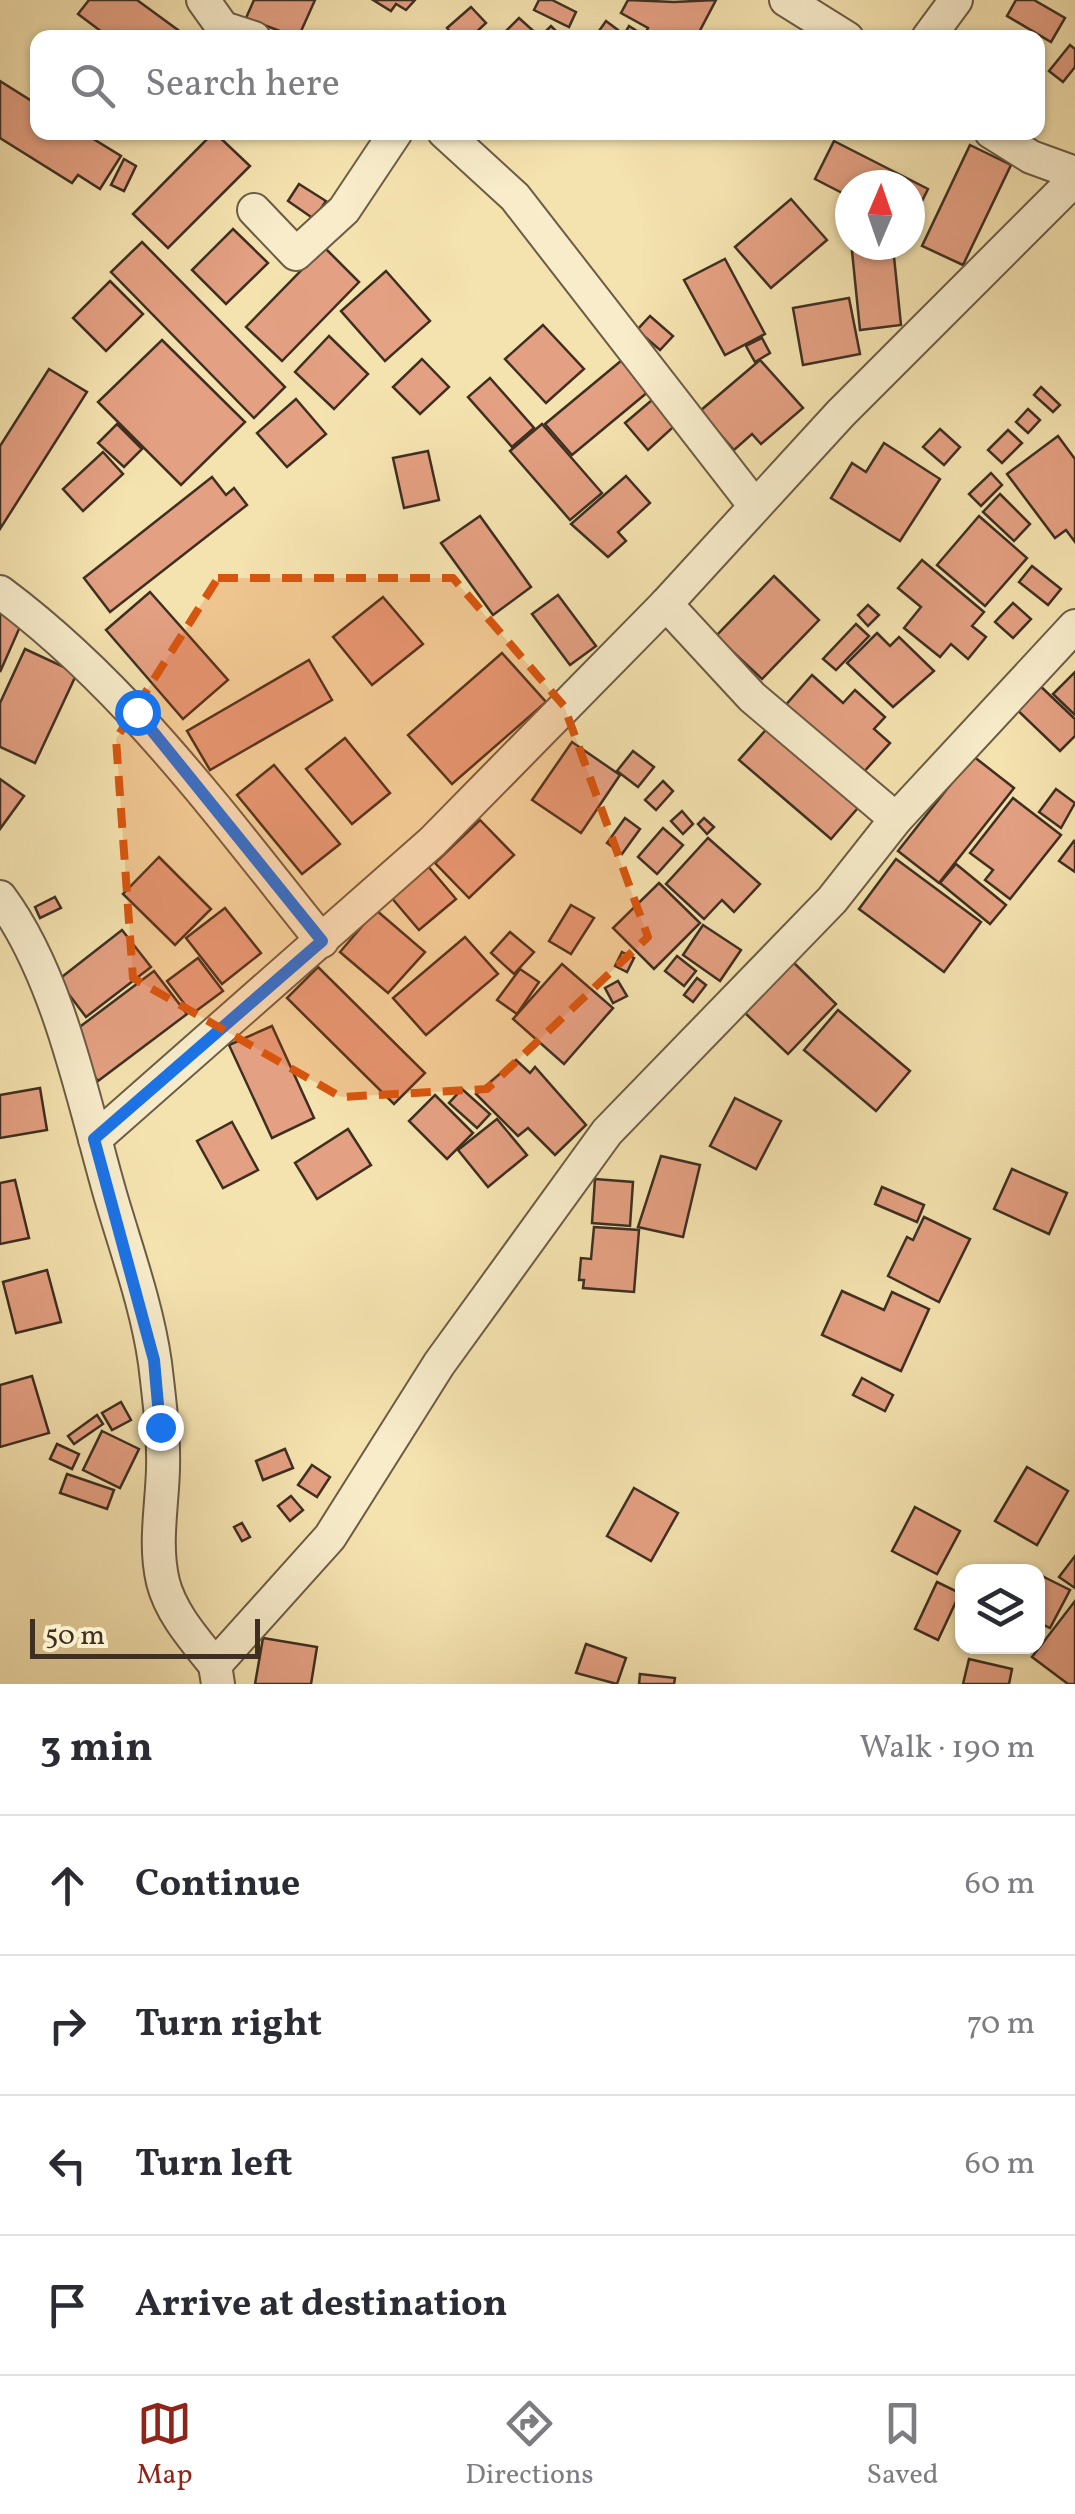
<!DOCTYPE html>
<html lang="en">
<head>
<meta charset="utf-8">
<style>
  body { margin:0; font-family:Vollkorn,serif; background:#f2f2f3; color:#2b2b33 }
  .controls { position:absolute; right:30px; bottom:30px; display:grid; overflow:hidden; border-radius:20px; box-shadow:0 2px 8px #0004 }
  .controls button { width:90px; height:90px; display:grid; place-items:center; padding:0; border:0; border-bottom:2px solid #e1e1e2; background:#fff; color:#2b2b33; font:50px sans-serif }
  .compass { position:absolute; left:835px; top:170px; width:90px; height:90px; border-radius:50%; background:#fff; box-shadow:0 2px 8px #0004; rotate:2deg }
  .scale { position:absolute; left:30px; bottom:25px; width:230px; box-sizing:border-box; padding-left:10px; border:5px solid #3e2f21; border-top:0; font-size:28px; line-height:35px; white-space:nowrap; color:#3e2f21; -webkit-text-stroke:8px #f8eccb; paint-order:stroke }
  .stop { position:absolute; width:30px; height:30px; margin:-22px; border:8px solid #1a73e8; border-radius:50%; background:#fff }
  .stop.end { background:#1a73e8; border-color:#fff; box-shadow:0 2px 10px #0008 }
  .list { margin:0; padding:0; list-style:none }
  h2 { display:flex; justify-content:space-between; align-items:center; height:130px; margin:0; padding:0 40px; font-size:42px }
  h2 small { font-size:32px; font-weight:400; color:#7c7c81 }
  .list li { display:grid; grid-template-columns:65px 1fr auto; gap:30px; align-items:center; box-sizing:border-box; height:140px; padding:0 40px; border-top:2px solid #e1e1e2 }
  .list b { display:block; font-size:38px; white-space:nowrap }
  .list em { font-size:32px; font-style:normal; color:#7c7c81 }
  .icon { flex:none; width:55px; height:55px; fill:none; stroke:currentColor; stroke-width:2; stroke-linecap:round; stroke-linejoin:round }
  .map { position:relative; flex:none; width:1075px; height:1684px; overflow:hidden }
  .search { position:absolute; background:#fff; box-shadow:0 2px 8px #0004; left:30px; right:30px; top:30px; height:110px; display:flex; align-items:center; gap:25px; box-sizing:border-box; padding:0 35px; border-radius:20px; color:#7c7c81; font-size:38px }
  .sheet { height:690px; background:#fff }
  nav { display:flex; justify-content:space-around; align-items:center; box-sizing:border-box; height:140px; border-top:2px solid #e1e1e2; background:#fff; font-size:28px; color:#7c7c81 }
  nav a { display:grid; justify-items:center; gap:5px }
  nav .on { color:#8f2418 }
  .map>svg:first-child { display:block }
  .building { fill:#e4a082; stroke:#3e2f21; stroke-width:2.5 }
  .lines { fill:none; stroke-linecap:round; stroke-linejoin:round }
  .street-casing { stroke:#6c5c44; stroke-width:36 }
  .street { stroke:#f8eccb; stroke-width:32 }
  .route { stroke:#1a73e8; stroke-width:12 }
  .marked { fill:#d7550e; fill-opacity:0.2; stroke:#d7550e; stroke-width:8; stroke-dasharray:20 12; stroke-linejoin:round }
</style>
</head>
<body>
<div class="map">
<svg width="1075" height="1684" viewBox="0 0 1075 1684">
  <rect width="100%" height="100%" fill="#f4e2af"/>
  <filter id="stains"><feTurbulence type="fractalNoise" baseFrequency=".002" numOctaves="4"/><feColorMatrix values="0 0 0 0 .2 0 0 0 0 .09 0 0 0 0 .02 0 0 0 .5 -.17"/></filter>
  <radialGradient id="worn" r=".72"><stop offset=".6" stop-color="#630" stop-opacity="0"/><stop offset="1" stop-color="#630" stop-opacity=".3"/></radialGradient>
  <g class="building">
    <polygon points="89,0 137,0 189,38 110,38 78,14"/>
    <polygon points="254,0 315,0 298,38 246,18"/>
    <polygon points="373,0 415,0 406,10 396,4 391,11"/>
    <polygon points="539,0 552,0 576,12 569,27 534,10"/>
    <polygon points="628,0 674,2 716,0 696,38 643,38 648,28 621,13"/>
    <polygon points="1016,0 1034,0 1065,18 1051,42 1007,16"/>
    <polygon points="471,7 486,23 470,38 455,38 447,28"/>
    <polygon points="519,18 540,37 551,26 563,38 499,38"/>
    <polygon points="606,21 618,30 612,38 594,38"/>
    <polygon points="629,26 640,33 637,38 622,38"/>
    <polygon points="1070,45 1075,49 1075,67 1063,82 1049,71"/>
    <polygon points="0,81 38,105 38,132 82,132 121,156 100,189 78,175 72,183 0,138"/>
    <polygon points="214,132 250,166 168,248 133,214"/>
    <polygon points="834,141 928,189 910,225 910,185 850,185 850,197 815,179"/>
    <polygon points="970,145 1011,165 963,265 922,246"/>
    <polygon points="124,159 136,166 124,191 111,185"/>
    <polygon points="299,184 326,201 314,219 288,201"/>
    <polygon points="791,199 827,240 771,288 735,247"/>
    <polygon points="233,229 268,263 226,304 192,270"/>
    <polygon points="142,242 285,387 254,418 111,272"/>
    <polygon points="324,247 359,282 282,361 246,327"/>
    <polygon points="893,247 901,325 860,330 852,251"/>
    <polygon points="725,259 765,334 725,355 684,280"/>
    <polygon points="386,271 430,321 385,361 341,311"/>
    <polygon points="110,281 143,314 106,351 73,318"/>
    <polygon points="849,298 860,354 803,365 793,308"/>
    <polygon points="650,316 673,336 660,350 637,330"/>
    <polygon points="543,325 584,369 546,403 505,359"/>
    <polygon points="329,336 368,374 334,409 295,372"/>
    <polygon points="762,338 770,353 755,362 746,346"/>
    <polygon points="162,340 245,422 181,485 98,402"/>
    <polygon points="628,355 655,386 572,455 545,424"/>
    <polygon points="422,359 449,387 420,414 393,387"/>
    <polygon points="760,360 803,408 761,444 752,434 734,450 700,411"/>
    <polygon points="49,369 87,392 0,529 0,446"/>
    <polygon points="490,378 534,428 512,447 468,397"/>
    <polygon points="1041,387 1060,405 1053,412 1034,395"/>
    <polygon points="659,394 681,420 648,450 625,423"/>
    <polygon points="296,399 326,434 287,467 257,433"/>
    <polygon points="1028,409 1040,420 1028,433 1016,422"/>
    <polygon points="117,424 142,449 124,467 98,443"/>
    <polygon points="542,424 602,493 570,520 510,451"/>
    <polygon points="940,429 960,447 944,465 923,447"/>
    <polygon points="1008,430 1022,443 1002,463 988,450"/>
    <polygon points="1058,436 1075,459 1075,542 1066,530 1055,538 1007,474"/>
    <polygon points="884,443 940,479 900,541 831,498 852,463 866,472"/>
    <polygon points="428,451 439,500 404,508 393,458"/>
    <polygon points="103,452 123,474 83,511 63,489"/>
    <polygon points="991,473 1002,485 981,506 969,494"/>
    <polygon points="626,476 650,503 618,532 626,541 608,557 571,524"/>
    <polygon points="212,477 226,495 234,488 247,505 110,612 84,578"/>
    <polygon points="1000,494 1030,524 1014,541 983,512"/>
    <polygon points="480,516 531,587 493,615 441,543"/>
    <polygon points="979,516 1027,558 985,606 937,565"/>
    <polygon points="922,560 984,612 972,626 986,637 968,659 951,644 940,657 904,628 921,607 898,588"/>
    <polygon points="1032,566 1061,589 1048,605 1019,582"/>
    <polygon points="774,576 819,620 762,679 716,636"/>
    <polygon points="150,592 228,680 183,719 106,630"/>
    <polygon points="558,595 596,646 570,665 532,614"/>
    <polygon points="383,597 423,644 372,685 333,637"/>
    <polygon points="1013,603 1031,619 1013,638 995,622"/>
    <polygon points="868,605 879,615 868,626 858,615"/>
    <polygon points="0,610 23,620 0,672"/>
    <polygon points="856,624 869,636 836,670 823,659"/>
    <polygon points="877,633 890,646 899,637 934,671 893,707 847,663"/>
    <polygon points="25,649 77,673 35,763 0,747 0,703"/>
    <polygon points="502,653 546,702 452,784 408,735"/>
    <polygon points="309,660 332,700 210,770 187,731"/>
    <polygon points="1075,672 1075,715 1053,694"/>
    <polygon points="812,675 843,703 855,690 885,717 874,729 890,743 861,775 784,707"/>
    <polygon points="1035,681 1075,719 1075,736 1060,751 1012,705"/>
    <polygon points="772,723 864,801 831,839 739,760"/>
    <polygon points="345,738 390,793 352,824 306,769"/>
    <polygon points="572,742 620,775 581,833 532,800"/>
    <polygon points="633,751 654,767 638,787 617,771"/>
    <polygon points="973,756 1014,788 939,883 898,851"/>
    <polygon points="274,765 340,844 302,874 237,795"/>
    <polygon points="0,779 24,796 0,829"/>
    <polygon points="663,781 673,791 656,810 645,800"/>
    <polygon points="1056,789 1075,803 1061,828 1039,812"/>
    <polygon points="1013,798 1061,835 1010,899 985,880 993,870 970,853"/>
    <polygon points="682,811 693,824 683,834 671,821"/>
    <polygon points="625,818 640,829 622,854 607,843"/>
    <polygon points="704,818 714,827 707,834 698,824"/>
    <polygon points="480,820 514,855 469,898 435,863"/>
    <polygon points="663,828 683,845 657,874 638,857"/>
    <polygon points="708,838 760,884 734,912 722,900 704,919 666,884"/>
    <polygon points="1074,841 1075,842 1075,872 1059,861"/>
    <polygon points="159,857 211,909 175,945 123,894"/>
    <polygon points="896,859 981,922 944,972 859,909"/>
    <polygon points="956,864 1006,905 990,924 940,883"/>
    <polygon points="427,865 456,899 419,930 390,896"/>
    <polygon points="659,883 700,923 654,969 613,928"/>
    <polygon points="55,897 61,908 40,918 35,907"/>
    <polygon points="571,905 594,918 571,954 549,941"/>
    <polygon points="225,908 261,953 222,984 186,938"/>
    <polygon points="376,910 425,952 388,993 340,952"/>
    <polygon points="703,925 741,950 720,981 683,955"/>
    <polygon points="122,930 151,967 86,1017 58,980"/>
    <polygon points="510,932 534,952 514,974 491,953"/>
    <polygon points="465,937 498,974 426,1035 393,998"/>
    <polygon points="622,952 634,958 627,972 615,966"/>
    <polygon points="677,956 696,971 684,986 665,971"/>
    <polygon points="198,958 223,991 192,1014 167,981"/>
    <polygon points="793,962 836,1004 788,1054 745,1013"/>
    <polygon points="562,964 613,1008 564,1064 513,1019"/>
    <polygon points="318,967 425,1073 394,1104 287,998"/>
    <polygon points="520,969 539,982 517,1014 497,1000"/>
    <polygon points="154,971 187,1014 98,1081 65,1038"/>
    <polygon points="697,978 706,985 693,1002 684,995"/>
    <polygon points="618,981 627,996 613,1003 605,988"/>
    <polygon points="838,1010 910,1071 876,1111 804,1050"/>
    <polygon points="272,1026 314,1118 272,1138 229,1045"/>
    <polygon points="516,1060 530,1073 535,1067 586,1125 555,1155 528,1128 518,1136 476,1094"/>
    <polygon points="40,1088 47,1130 0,1138 0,1095"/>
    <polygon points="462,1089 490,1114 477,1128 449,1103"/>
    <polygon points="435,1095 473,1133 447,1159 409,1121"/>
    <polygon points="735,1098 781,1121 756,1169 710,1146"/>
    <polygon points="497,1119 527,1155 488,1187 458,1150"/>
    <polygon points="232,1122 258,1170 223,1188 197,1141"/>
    <polygon points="348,1129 371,1165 317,1199 295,1163"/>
    <polygon points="661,1156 700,1165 683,1237 638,1227"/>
    <polygon points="1012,1169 1067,1193 1049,1234 994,1209"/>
    <polygon points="595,1179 633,1182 630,1226 592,1223"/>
    <polygon points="15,1180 29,1238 0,1244 0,1183"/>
    <polygon points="882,1187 924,1205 917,1222 875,1204"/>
    <polygon points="924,1217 970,1239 939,1302 888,1276 907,1237 913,1240"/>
    <polygon points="594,1227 639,1230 634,1292 583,1288 584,1280 579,1280 581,1258 591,1259"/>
    <polygon points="47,1270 61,1322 16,1333 3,1282"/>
    <polygon points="842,1291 884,1310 892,1292 929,1309 901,1371 822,1335"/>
    <polygon points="32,1376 49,1433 0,1447 0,1385"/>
    <polygon points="862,1378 893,1395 885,1411 853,1395"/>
    <polygon points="121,1402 131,1420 112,1430 102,1413"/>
    <polygon points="97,1415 103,1424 74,1444 68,1436"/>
    <polygon points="102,1431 139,1449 120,1488 83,1470"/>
    <polygon points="57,1444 79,1454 72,1469 50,1459"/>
    <polygon points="285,1449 293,1468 263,1480 256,1461"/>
    <polygon points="312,1465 330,1477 317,1497 298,1485"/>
    <polygon points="1027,1467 1068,1491 1037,1545 995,1521"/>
    <polygon points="67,1474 114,1490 107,1509 60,1493"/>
    <polygon points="634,1488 678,1513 651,1561 607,1536"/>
    <polygon points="291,1496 303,1510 290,1521 278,1506"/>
    <polygon points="915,1507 960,1531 937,1574 892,1551"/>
    <polygon points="242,1523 250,1537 242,1541 234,1527"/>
    <polygon points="1075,1556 1075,1588 1059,1577"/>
    <polygon points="1038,1574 1070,1590 1050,1628 1038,1622"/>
    <polygon points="937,1582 960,1593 938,1640 915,1629"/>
    <polygon points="1075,1601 1075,1684 1068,1684 1032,1657"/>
    <polygon points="263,1638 317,1647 311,1684 255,1684"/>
    <polygon points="586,1644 626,1658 617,1684 576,1673"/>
    <polygon points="969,1659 1012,1669 1009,1684 963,1684"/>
    <polygon points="640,1674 675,1678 674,1684 639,1684"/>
  </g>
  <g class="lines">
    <g class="street-casing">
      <g id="street">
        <polyline points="203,0 223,28 254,38"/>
        <polyline points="786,0 847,38"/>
        <polyline points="928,38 956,0"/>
        <polyline points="444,132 515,197 755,506"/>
        <polyline points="991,132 1031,157 1075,173"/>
        <polyline points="254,210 296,254 344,210 396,132"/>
        <path d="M0,592C129,688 222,817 322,941"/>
        <polyline points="666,604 752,697 896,819"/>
        <path d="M0,897C59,976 83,1100 110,1194C126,1249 147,1306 155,1363C159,1397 164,1435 163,1469C162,1508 154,1544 163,1582C171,1614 196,1641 215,1665"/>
        <polyline points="95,1139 432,842 666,604 841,413 1075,179"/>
        <polyline points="218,1684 215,1665 330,1537 439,1364 607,1132 832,900 896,819 1075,626"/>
      </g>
    </g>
    <use href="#street" class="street"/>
  </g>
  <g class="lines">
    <polyline class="route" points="137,712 322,941 94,1139 154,1360 160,1427"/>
  </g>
  <path class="marked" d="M218,578H453L564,706L648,937L487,1089L341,1097L133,978L116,739Z"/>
  <rect width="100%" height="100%" filter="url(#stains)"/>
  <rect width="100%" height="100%" fill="url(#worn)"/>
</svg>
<div class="controls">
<button><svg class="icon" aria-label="layers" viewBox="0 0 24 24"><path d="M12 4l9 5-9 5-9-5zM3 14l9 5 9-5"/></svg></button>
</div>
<svg class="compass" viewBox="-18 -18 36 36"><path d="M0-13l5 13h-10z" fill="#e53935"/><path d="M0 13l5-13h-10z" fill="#7c7c81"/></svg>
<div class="scale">50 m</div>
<div class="stop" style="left:137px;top:712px"></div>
<div class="stop end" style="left:160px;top:1427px"></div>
<div class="search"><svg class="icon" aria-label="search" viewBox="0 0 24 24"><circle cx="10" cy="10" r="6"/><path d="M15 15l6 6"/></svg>Search here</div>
</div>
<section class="sheet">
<h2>3 min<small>Walk · 190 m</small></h2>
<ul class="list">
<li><svg class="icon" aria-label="ahead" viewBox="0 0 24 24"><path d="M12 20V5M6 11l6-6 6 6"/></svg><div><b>Continue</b></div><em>60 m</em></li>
<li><svg class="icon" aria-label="right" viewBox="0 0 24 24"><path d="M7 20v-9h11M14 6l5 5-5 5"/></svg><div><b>Turn right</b></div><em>70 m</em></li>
<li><svg class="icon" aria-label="left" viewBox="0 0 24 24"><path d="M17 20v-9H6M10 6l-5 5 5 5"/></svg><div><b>Turn left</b></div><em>60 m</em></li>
<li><svg class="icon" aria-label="arrive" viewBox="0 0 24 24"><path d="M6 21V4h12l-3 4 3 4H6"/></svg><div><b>Arrive at destination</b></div></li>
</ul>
</section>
<nav>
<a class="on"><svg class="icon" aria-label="map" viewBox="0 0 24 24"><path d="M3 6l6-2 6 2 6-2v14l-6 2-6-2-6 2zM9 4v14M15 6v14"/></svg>Map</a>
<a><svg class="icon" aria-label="directions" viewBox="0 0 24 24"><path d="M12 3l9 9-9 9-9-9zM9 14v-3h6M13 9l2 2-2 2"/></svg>Directions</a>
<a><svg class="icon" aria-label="saved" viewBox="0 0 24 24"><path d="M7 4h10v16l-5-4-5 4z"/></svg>Saved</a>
</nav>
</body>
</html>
